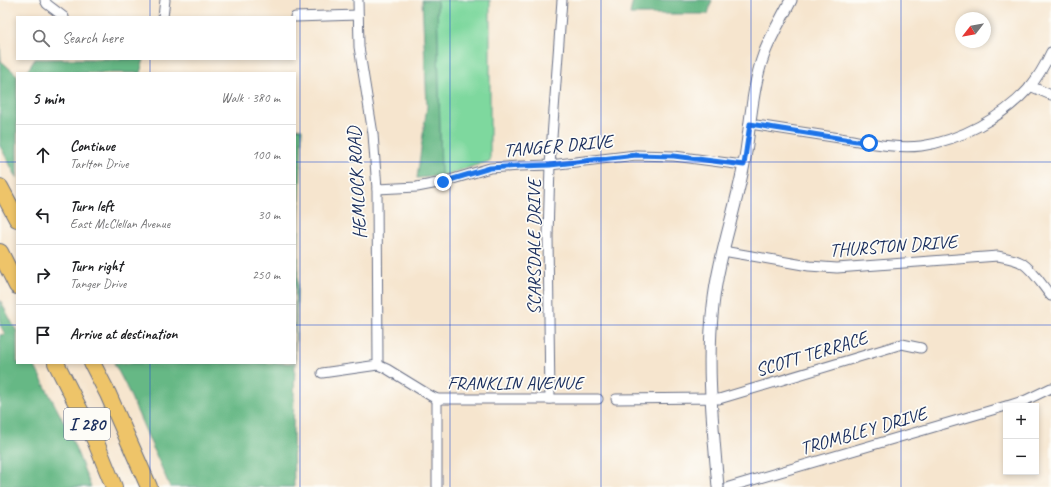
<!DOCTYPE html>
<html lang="en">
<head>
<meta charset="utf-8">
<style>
  body { margin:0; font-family:Caveat,sans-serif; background:#f2f2f2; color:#202124 }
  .controls { position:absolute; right:12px; bottom:12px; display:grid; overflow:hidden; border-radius:0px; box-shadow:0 2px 6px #0003 }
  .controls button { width:36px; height:36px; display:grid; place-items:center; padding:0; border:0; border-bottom:1px solid #e0e0e0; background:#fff; color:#202124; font:20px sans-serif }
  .compass { position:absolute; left:955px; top:12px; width:36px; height:36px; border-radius:50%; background:#fff; box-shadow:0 2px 6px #0003; rotate:239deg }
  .stop { position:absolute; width:12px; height:12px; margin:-9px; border:3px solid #1a73e8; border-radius:50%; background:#fff }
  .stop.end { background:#1a73e8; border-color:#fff; box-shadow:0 1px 4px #0008 }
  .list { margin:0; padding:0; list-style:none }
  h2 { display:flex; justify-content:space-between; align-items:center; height:52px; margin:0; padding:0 16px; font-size:17px }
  h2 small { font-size:13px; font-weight:400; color:#757577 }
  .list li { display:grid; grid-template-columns:26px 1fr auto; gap:12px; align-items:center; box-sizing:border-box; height:60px; padding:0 16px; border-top:1px solid #e0e0e0 }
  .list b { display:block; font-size:15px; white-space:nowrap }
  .list p { margin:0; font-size:13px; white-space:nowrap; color:#757577 }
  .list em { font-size:13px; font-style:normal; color:#757577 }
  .icon { flex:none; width:22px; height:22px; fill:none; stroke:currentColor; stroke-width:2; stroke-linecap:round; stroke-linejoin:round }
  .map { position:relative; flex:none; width:1051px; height:487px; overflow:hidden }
  .search { position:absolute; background:#fff; box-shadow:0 2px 6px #0003; left:16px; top:16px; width:280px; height:44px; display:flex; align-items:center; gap:10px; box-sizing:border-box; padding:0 14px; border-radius:0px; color:#757577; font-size:15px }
  .panel { position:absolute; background:#fff; box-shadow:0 2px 6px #0003; left:16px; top:72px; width:280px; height:292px; border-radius:0px }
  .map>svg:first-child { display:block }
  .green { fill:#7ed89e; stroke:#4c847e }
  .forest { fill:#66b885; stroke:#407472 }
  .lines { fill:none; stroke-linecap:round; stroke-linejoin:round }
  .minor-casing { stroke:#686f85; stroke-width:11 }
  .tertiary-casing { stroke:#686f85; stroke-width:13 }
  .motorway-casing { stroke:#686f85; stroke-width:18 }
  .minor { stroke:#fff; stroke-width:9 }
  .tertiary { stroke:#fff; stroke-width:11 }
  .motorway { stroke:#eec469; stroke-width:16 }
  .route { stroke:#1a73e8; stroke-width:5 }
  .grid { fill:none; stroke:#1d4ed8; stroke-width:1; stroke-opacity:0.55 }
  .labels { text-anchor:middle; stroke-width:3.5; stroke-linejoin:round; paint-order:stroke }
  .shield { fill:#fdfcf7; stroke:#5f6c8c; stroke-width:1 }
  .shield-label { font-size:18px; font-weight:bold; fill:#1b2f5e }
  .street-label { font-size:19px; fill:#1b2f5e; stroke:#fdfcf7 }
</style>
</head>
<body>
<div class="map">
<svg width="1051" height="487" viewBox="0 0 1051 487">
  <rect width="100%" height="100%" fill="#fdfcf7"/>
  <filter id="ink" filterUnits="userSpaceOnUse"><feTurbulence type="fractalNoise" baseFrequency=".025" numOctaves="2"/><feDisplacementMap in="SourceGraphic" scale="8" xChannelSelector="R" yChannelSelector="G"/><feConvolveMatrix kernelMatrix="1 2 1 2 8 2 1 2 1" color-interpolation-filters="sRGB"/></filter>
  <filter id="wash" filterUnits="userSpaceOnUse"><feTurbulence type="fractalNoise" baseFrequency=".012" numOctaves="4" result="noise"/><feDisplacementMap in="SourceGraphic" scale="16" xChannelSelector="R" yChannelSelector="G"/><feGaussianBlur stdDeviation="0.9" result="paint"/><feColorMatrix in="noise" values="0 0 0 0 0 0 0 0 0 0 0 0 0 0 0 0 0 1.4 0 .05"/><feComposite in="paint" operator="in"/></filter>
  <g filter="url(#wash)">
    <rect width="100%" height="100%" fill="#f6e5ce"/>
    <polygon class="green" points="437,0 490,0 490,161 441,176"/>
    <g class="forest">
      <polygon points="422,0 437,0 441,176 417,178 427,106"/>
      <polygon points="633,0 712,0 708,14 630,14"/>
      <polygon points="0,44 1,61 17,75 17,178 0,146"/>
      <polygon points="35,59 144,59 140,73 26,73"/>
      <polygon points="295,128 302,129 293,430 294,487 170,487 127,388 114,363 295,363"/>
      <polygon points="0,300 17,332 17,363 33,363 69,432 91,487 0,487 0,335 5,334 0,325"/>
    </g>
  </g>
  <g filter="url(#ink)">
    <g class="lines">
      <g class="minor-casing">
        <g id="minor">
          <polyline points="45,0 47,4 64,17"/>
          <polyline points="358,0 359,47 373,134 377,189 378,365"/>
          <polyline points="163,17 165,0"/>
          <polyline points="295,17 358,15"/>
          <polyline points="1030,86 1051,95"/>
          <path d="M750,124C782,129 814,134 846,139C870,143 897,149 921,146C959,141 1003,117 1029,88C1038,77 1045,65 1051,52"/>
          <polyline points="377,189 417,187 443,182 490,168 520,166 550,165 636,155 674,156 743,165"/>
          <path d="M723,251L809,266L837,268L998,256C1006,258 1015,259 1022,263C1034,271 1042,285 1051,296"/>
          <polyline points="322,373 378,365 387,369 431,396 437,399 598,399"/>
          <polyline points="550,399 548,236 550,165 562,0"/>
          <polyline points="616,399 710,398 719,399 902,344 921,348"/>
          <polyline points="1007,406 1026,400 1051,388"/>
          <polyline points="437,487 437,399"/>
          <polyline points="729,487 1006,406"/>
        </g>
      </g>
      <g class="tertiary-casing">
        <path id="tertiary" d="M718,487C713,427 706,366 713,306C718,258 735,212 744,164C750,130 752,86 764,54C771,35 782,18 791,0"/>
      </g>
      <g class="motorway-casing">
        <g id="motorway">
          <polyline points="0,187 17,219"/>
          <polyline points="0,252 17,286"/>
          <polyline points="56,363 95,440 114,487"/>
          <polyline points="92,363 108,394 149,487"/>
        </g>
      </g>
      <use href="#minor" class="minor"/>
      <use href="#tertiary" class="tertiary"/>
      <use href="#motorway" class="motorway"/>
    </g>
  </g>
  <g class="lines" filter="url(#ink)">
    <polyline class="route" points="443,182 490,168 520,166 550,165 636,155 674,156 744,165 750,124 869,143"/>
  </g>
  <path class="grid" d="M150,0V17M300,0V487M450,0V487M601,0V487M751,0V487M901,0V487M150,59V73M0,162H17M295,162H1051M0,325H17M295,325H1051M150,363V487"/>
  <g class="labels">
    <rect class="shield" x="64" y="408" width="46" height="32" rx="3"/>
    <g class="shield-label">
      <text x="87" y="430">I 280</text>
    </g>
    <g class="street-label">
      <text transform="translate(558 145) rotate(-5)" y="7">TANGER DRIVE</text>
      <text transform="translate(356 183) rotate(-93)" y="7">HEMLOCK ROAD</text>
      <text transform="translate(893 245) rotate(-4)" y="7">THURSTON DRIVE</text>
      <text transform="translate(533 247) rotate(-90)" y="7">SCARSDALE DRIVE</text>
      <text transform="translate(811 353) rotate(-17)" y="7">SCOTT TERRACE</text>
      <text x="515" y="389">FRANKLIN AVENUE</text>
      <text transform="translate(863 430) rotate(-16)" y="7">TROMBLEY DRIVE</text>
    </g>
  </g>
</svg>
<div class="controls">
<button>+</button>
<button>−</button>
</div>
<svg class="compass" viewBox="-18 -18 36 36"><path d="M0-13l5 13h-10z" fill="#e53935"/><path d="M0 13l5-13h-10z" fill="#757577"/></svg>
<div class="stop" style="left:869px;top:143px"></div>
<div class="stop end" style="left:443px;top:182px"></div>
<div class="search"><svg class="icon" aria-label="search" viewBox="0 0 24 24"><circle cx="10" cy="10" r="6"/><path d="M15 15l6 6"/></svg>Search here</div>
<section class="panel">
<h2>5 min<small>Walk · 380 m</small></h2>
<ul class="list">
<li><svg class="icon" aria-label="ahead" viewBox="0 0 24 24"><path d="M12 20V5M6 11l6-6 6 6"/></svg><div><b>Continue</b><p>Tarlton Drive</p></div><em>100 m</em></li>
<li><svg class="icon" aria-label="left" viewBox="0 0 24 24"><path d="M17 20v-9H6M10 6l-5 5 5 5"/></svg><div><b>Turn left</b><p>East McClellan Avenue</p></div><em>30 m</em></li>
<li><svg class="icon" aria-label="right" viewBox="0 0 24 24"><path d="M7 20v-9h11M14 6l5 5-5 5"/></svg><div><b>Turn right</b><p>Tanger Drive</p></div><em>250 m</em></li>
<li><svg class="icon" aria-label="arrive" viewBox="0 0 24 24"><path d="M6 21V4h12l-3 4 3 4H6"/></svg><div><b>Arrive at destination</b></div></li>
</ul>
</section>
</div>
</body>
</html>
